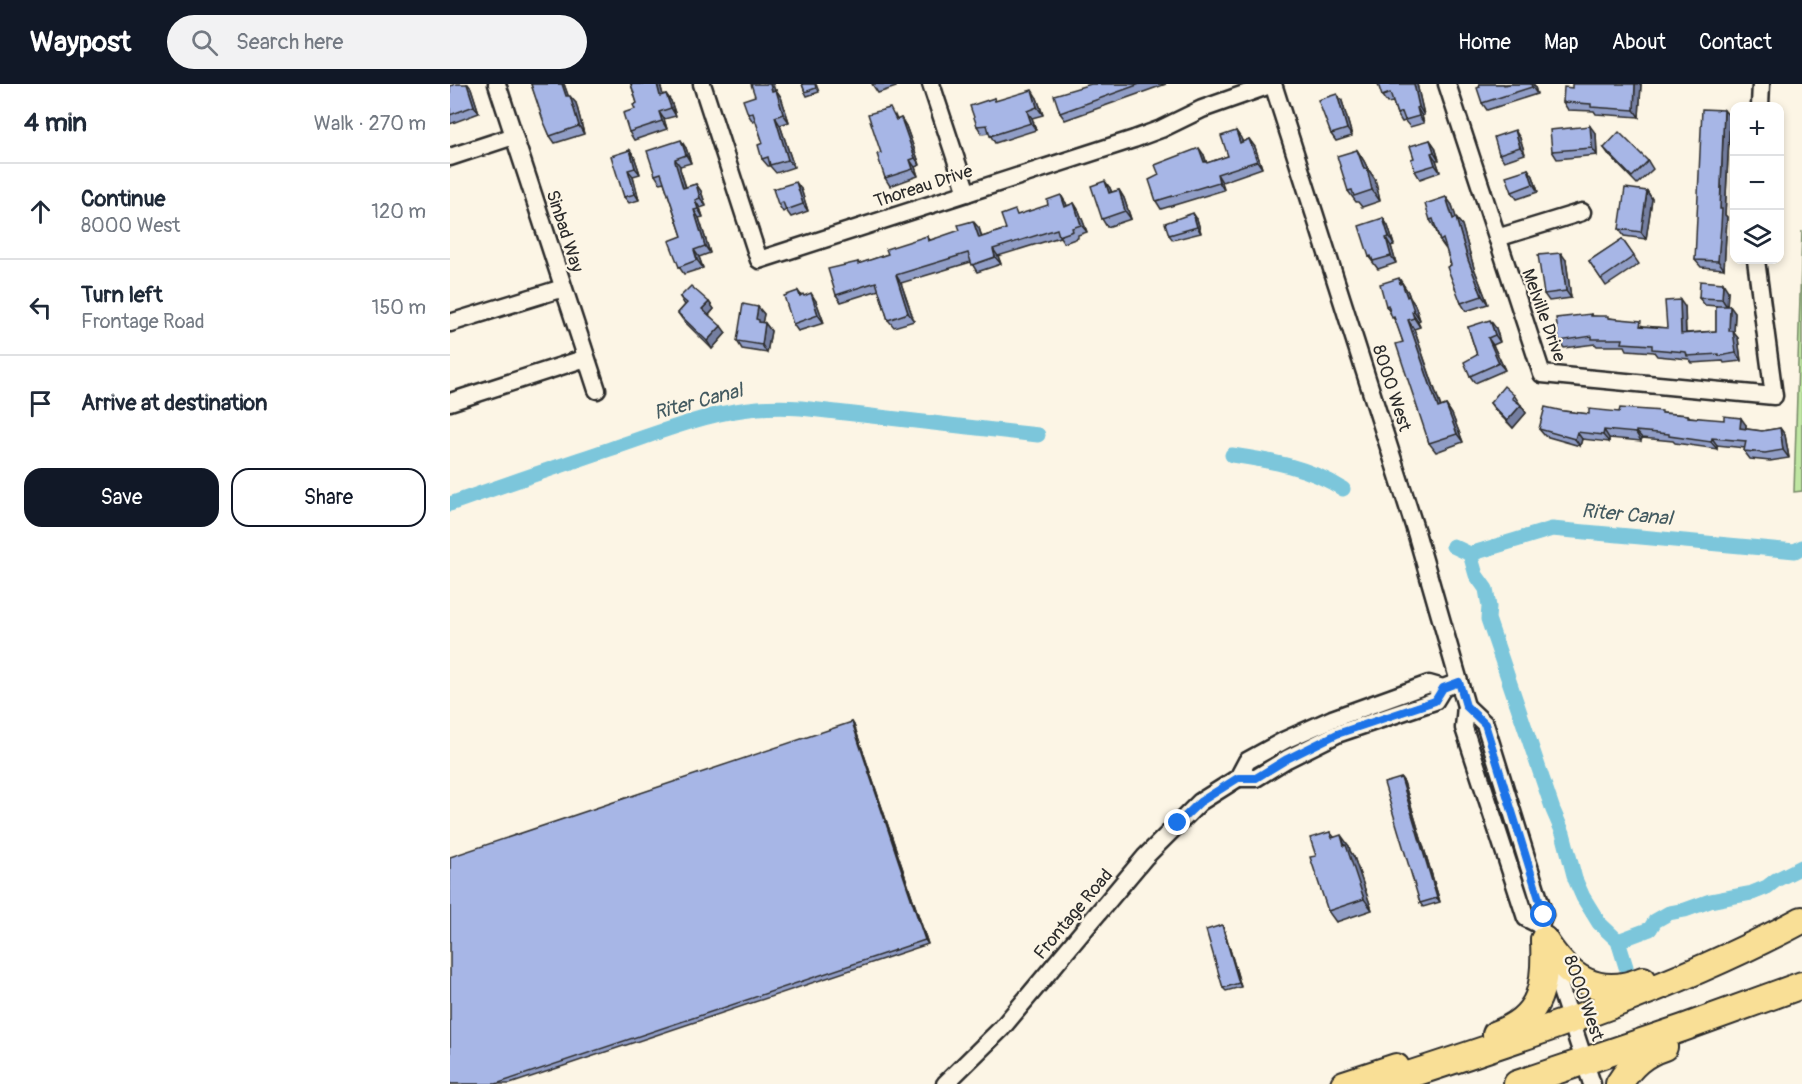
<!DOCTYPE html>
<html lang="en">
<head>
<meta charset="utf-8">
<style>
  body { margin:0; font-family:Pangolin,sans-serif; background:#f2f2f3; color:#1f2937 }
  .controls { position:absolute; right:18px; top:18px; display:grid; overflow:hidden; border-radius:12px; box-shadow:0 3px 9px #0003 }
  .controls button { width:54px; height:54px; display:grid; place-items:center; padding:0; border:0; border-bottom:2px solid #e0e1e3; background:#fff; color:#1f2937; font:30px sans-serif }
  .stop { position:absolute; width:18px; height:18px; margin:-14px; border:4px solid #1a73e8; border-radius:50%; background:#fff }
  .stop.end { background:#1a73e8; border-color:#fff; box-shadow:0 2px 6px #0008 }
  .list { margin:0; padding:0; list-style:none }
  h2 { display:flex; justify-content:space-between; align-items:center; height:78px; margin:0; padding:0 24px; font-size:26px }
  h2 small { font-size:20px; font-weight:400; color:#747a83 }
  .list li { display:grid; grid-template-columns:39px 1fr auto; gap:18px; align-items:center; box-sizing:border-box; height:96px; padding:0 24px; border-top:2px solid #e0e1e3 }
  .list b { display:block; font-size:22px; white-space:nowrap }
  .list p { margin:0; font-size:20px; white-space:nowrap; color:#747a83 }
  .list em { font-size:20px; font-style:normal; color:#747a83 }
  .actions { display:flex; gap:12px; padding:18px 24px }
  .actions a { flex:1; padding:14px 0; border:2px solid #111827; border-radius:18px; text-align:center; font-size:21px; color:#111827 }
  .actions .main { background:#111827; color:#fff }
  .icon { flex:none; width:33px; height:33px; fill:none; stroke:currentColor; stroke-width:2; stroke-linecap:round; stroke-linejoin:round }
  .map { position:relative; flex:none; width:1352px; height:1000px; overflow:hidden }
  header { display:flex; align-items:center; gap:36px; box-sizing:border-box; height:84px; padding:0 30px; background:#111827; color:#fff }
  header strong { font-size:28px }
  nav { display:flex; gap:33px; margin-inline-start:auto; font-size:21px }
  .search { width:420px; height:54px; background:#f2f2f3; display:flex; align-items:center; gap:15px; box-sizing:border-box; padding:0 21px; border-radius:33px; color:#747a83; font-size:22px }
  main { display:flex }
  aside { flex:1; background:#fff }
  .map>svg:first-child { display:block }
  .green { fill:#bfe6a2; stroke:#758866; stroke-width:1.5 }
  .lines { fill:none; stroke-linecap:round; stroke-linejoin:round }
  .canal { stroke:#7bc6db; stroke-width:15 }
  .minor-casing { stroke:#2b2b2b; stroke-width:21 }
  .highway-casing { stroke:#2b2b2b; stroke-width:30 }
  .minor { stroke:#fcf5e5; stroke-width:16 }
  .highway { stroke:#f9df96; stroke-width:26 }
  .wall { fill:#909dc6; stroke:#2b2b2b; stroke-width:1.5 }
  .shaded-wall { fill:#757fa1; stroke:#2b2b2b; stroke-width:1.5 }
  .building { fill:#a7b6e6; stroke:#2b2b2b; stroke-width:1.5 }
  .route { stroke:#1a73e8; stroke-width:8 }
  .labels { text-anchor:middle; stroke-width:4.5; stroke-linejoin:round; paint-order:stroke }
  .street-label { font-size:18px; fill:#2b2b2b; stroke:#fcf5e5 }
  .water-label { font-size:20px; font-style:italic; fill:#435a60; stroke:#fcf5e5 }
</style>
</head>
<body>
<header>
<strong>Waypost</strong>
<div class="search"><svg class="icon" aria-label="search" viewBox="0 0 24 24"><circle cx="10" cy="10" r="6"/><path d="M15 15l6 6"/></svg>Search here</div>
<nav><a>Home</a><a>Map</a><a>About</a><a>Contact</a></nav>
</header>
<main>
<aside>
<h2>4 min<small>Walk · 270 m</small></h2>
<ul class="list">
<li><svg class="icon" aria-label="ahead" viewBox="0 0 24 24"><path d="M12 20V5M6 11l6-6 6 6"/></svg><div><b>Continue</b><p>8000 West</p></div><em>120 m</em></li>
<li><svg class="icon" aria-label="left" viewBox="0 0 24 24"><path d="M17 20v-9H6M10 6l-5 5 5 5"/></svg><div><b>Turn left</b><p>Frontage Road</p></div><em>150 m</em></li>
<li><svg class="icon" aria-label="arrive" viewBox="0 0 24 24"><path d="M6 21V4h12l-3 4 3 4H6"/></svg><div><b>Arrive at destination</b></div></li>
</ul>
<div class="actions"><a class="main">Save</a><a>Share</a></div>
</aside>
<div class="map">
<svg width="1352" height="1000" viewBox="0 0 1352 1000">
  <rect width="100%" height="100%" fill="#fcf5e5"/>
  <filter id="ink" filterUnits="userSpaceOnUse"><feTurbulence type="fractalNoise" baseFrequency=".0167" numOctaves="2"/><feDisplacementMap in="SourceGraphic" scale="12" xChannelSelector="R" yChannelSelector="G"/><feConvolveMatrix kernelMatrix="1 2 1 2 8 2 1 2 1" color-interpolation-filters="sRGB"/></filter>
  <g filter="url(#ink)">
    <polygon class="green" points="1352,147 1352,407 1344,408"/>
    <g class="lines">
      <g class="canal">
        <path d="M782,371C822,377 859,383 893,405"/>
        <path d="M0,420C53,401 107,383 160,365C226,343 280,318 351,324L588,351"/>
        <polyline points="1003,462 1020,470 1102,445 1345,467 1352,463"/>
        <polyline points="1020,470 1026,491 1036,505 1039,523 1038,535 1103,726 1113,749 1125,795 1133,813 1149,839 1168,857 1176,883"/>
        <polyline points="1168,857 1200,845 1205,837 1219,829 1235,826 1260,817 1302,809 1317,803 1326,796 1352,783"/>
      </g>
      <g class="minor-casing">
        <g id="minor">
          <polyline points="47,0 147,306"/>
          <polyline points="252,0 309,176 684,55 711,45 752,25 823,0"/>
          <polyline points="481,0 517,109"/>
          <polyline points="823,0 966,448 1016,622 1014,644 1076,834 1090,841"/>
          <polyline points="997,0 1092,290 1324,312 1306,176"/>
          <polyline points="1310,22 1311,0"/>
          <polyline points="0,73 64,52"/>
          <polyline points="1047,154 1132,128"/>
          <polyline points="0,239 113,204"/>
          <polyline points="0,318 136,274"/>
          <polyline points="1016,622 1035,640 1094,831 1090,841 1093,852 1142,1000"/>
          <polyline points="788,694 806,694 837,675 887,650 985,617 993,604"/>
          <polyline points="495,1000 551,945 695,773 750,718 788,694 797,677 835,656 882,635 979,600 993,604 1009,598"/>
        </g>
      </g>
      <g class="highway-casing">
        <g id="highway">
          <path d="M1094,856C1118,894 1148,915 1193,896"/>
          <path d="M1046,950C1093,934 1096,899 1094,856"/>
          <polyline points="894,1000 946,983"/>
          <path d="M931,1000C1074,953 1218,908 1352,836"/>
          <polyline points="1067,1000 1233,944 1352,901"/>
          <path d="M1169,1000C1181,981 1193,970 1214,963"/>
        </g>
      </g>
      <use href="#minor" class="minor"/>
      <use href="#highway" class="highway"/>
    </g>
    <g class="wall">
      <polygon points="81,0 114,0 118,12 126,19 134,50 105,59 100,52"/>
      <polygon points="181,0 210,0 213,11 216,10 221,17 226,32 214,35 217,45 184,56 179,48 185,25 187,19"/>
      <polygon points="352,0 366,0 369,8 357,12 355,8"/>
      <polygon points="422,0 445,0 446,3 428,9"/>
      <polygon points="641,0 716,0 615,36 610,29"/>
      <polygon points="967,0 974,31 972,32 974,39 960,43 955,37 952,38 947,30 943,18 937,19 932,12"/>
      <polygon points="1029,0 1083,0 1085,3 1087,10 1037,26 1032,19"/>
      <polygon points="1191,0 1189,33 1146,30 1144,27 1118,26 1113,18 1122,4"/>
      <polygon points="0,2 21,4 29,29 0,40"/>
      <polygon points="326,6 331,13 339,38 330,41 344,83 326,89 320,82 318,82 312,75 313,59 306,37 303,38 298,30 305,12"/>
      <polygon points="544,14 546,17 587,14 593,31 582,34 586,46 545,59 539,49 532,50 527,42"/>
      <polygon points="892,17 902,52 886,57 881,50"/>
      <polygon points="445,31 447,36 451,34 456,42 470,81 465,83 468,92 440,102 435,94 431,69"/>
      <polygon points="1280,33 1275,131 1277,133 1276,150 1274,185 1251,183 1245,176"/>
      <polygon points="786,47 793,58 799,55 805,63 812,84 772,98 774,106 711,125 706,117 754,71 757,79 778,72"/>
      <polygon points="1146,50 1147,71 1107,75 1102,67"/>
      <polygon points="1070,54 1075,70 1054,77 1049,70"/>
      <polygon points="980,56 985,63 989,76 986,76 990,88 970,95 965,87 964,74"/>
      <polygon points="236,64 241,79 230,82 230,85 236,103 246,100 251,107 256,122 250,124 253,133 249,134 260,169 249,173 253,184 234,190 229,183 232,152 214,98 210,99 205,91"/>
      <polygon points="1154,64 1198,77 1203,85 1187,100 1159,71"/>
      <polygon points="180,66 184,72 190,90 183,92 189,116 179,119 174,113"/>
      <polygon points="907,66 914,77 918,85 925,95 930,117 912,123 908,118 906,118 898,107"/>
      <polygon points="1078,85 1083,92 1088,108 1067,115 1062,108"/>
      <polygon points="660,104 662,108 669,106 674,114 681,135 657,143 652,135"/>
      <polygon points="351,105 358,127 341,133 336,126 333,128 328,120"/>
      <polygon points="1197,107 1202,115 1196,155 1174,152 1169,145"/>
      <polygon points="996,113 1002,121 1006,134 1012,141 1024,184 1038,220 1016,227 1011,219 996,164 995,164 990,157 985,144 980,136"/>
      <polygon points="616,119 617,122 624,119 629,127 637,148 628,151 628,154 614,159 610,153 548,172 551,180 527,188 521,178 451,199 464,237 444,243 438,236 429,206 391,218 386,211 408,178 409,180 438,170 477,152 480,156 529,144 532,153 556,145 568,131"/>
      <polygon points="933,134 938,142 944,161 941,162 946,179 928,185 919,173"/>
      <polygon points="747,135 751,149 723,156 719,151"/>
      <polygon points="1172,155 1189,180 1156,202 1139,177"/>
      <polygon points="1116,176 1121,214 1099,217 1094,210"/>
      <polygon points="952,199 958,208 960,214 965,221 970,236 968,237 970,243 964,245 991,323 996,321 1002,330 1013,358 986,368 979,359 953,258 947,240 936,222"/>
      <polygon points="348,207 351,211 366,217 374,239 348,247 343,240"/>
      <polygon points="1278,207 1277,222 1285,229 1284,249 1288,254 1291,277 1274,279 1273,277 1242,279 1239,275 1207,272 1204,268 1177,266 1175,262 1147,262 1145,260 1114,264 1109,257 1141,230 1143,232 1160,234 1194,242 1217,244 1235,223 1236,249 1266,247 1266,222 1255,221 1249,214"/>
      <polygon points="230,213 259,218 264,225 259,231 276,249 262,265 233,236 228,229 235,221"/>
      <polygon points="308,223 314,230 312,239 315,239 321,247 317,269 292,265 287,257"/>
      <polygon points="1018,243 1046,244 1050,258 1043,261 1055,286 1025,299 1020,292 1027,271"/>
      <polygon points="1064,311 1076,329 1063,344 1045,326 1040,319"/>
      <polygon points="1113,327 1139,330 1169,328 1213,329 1238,331 1240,333 1296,341 1296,345 1312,347 1330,344 1335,351 1339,374 1320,377 1300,375 1294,367 1295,364 1267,361 1267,365 1225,359 1223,357 1192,354 1191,357 1159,354 1159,358 1132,355 1130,362 1095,352 1089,345"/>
      <polygon points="402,638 404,641 478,860 60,1000 0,1000"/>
      <polygon points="951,694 954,698 990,818 973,823 970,819"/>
      <polygon points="880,748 884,753 899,762 900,767 904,773 922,826 886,838 878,827 866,772"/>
      <polygon points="774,845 791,903 776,907 773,904"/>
    </g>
    <g class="shaded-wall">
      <polygon points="17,0 18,0 21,4 29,29 24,22"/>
      <polygon points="112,0 114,0 121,19 116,12"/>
      <polygon points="207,0 210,0 215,19 210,12"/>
      <polygon points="320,0 323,0 327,14 322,7"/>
      <polygon points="964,0 967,0 974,31 969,23"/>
      <polygon points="1081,0 1083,0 1085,3 1087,10 1082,3"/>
      <polygon points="1185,0 1191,0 1189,33 1184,26"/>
      <polygon points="326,6 331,13 339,38 333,30"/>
      <polygon points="582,6 587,14 593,31 587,23"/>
      <polygon points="216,10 221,17 226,32 221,24"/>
      <polygon points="887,10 892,17 902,52 897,45"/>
      <polygon points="120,12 126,19 134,50 129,42"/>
      <polygon points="967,24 972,32 974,39 969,32"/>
      <polygon points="1274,26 1280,33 1275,131 1277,133 1276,150 1274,185 1268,177"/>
      <polygon points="577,27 582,34 586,46 581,39"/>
      <polygon points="209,28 214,35 217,45 212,37"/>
      <polygon points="325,33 330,41 344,83 338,76"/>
      <polygon points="451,34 456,42 470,81 465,74"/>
      <polygon points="1140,42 1146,50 1147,71 1142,64"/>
      <polygon points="1065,46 1070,54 1075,70 1070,63"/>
      <polygon points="786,47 791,54 795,66 790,59"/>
      <polygon points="799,55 805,63 812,84 807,77"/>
      <polygon points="231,56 236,64 241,79 236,71"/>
      <polygon points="980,56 985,63 989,76 984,68"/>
      <polygon points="749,64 754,71 756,78 754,78"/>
      <polygon points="180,66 184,72 190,90 185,84"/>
      <polygon points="907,66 914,77 918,85 925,95 930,117 922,106"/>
      <polygon points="981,69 986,76 990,88 985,81"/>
      <polygon points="225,75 230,82 230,85 238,111 233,104 225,78"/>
      <polygon points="460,76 465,83 468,92 463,85"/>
      <polygon points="1078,85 1083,92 1088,108 1083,100"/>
      <polygon points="178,86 183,92 189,116 185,110"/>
      <polygon points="767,90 772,98 774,106 769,98"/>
      <polygon points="655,97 660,104 664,117 659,109"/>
      <polygon points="346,98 351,105 358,127 353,120"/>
      <polygon points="246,100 251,107 256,122 250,114"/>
      <polygon points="669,106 674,114 681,135 675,127"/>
      <polygon points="1197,107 1202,115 1196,155 1191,148"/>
      <polygon points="611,111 616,119 620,130 615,123"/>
      <polygon points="996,113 1002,121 1009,142 1003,135"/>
      <polygon points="245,116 250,124 253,133 248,125"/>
      <polygon points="624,119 629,127 637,148 631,141"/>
      <polygon points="244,126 249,134 260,169 255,162"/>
      <polygon points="743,129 747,135 751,149 747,143"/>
      <polygon points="933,134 938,142 944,161 939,153"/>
      <polygon points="1006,134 1012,141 1024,184 1038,220 1032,212 1018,176"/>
      <polygon points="523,137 529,144 534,161 529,154"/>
      <polygon points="936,154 941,162 946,179 941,172"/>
      <polygon points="543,165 548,172 551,180 545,173"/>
      <polygon points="244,166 249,173 253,184 247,176"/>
      <polygon points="1111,169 1116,176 1121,214 1116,207"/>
      <polygon points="446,191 451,199 464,237 458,229"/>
      <polygon points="949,194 958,208 960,214 965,221 970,236 964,227"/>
      <polygon points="1273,199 1278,207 1277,223 1272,215"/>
      <polygon points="361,209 366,217 374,239 368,231"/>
      <polygon points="1230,216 1235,223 1236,257 1231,250"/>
      <polygon points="259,218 264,225 258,232 252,225"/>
      <polygon points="1280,222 1285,229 1284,249 1288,254 1291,277 1286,269 1279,247"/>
      <polygon points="308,223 314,230 312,240 314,243 306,235"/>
      <polygon points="962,228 968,237 970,243 964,234"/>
      <polygon points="958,236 964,245 994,333 988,324"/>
      <polygon points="1040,236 1046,244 1050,258 1045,251"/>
      <polygon points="315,239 321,247 317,269 312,261"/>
      <polygon points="271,242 276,249 262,265 257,257"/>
      <polygon points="1038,254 1043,261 1055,286 1049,279"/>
      <polygon points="996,321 1002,330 1013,358 1007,350"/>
      <polygon points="1071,321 1076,329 1063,344 1057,337"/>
      <polygon points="1291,334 1296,341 1295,352 1290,344"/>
      <polygon points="1330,344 1335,351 1339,374 1333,366"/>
      <polygon points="1154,346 1159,354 1159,358 1153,351"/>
      <polygon points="1186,347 1192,354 1191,357 1186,349"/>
      <polygon points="1127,348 1132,355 1130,362 1125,355"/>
      <polygon points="1262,354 1267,361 1267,365 1261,358"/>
      <polygon points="402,638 404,641 478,860 475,856"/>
      <polygon points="951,694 954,698 990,818 987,814"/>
      <polygon points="891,751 899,762 900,767 904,773 922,826 914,815"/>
      <polygon points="772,841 774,845 791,903 789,899"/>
    </g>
    <g class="building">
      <polygon points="6,0 17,0 24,22 0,31 0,2"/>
      <polygon points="81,0 112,0 116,12 120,12 129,42 100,52 93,36"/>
      <polygon points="181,0 207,0 210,12 216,10 221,24 209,28 212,37 179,48 173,29 185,25 183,21 187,19"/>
      <polygon points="301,0 320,0 322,7 326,6 333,30 325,33 338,76 320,81 318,73 312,75 308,61 313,59 303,29 298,30 293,16 305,12"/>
      <polygon points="352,0 365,0 366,4 355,8"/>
      <polygon points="641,0 690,0 610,29 604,11"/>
      <polygon points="928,0 964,0 969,23 967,24 969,32 955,36 952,28 947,30 940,9 932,12"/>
      <polygon points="1029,0 1053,0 1054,1 1060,0 1081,0 1082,3 1032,19 1027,4 1030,3"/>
      <polygon points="1122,0 1185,0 1184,26 1141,23 1141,20 1113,18 1114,3 1122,4"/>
      <polygon points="582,6 587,23 577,27 581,39 540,52 537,41 527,42 520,22 544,14 545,17"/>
      <polygon points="887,10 897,45 881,50 868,16"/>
      <polygon points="440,24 446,36 451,34 465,74 460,76 463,85 435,94 427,70 431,69 418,30"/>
      <polygon points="1252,25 1274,26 1270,125 1272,125 1271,142 1268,177 1245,176"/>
      <polygon points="1140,42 1142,64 1102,67 1100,46"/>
      <polygon points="1065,46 1070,63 1049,70 1044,53"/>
      <polygon points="786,47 790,59 799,55 807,77 767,90 769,98 706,117 699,96 709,91 705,81 749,64 754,78 756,78 757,79 778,72 771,52"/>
      <polygon points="1169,48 1198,77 1182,93 1154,64"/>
      <polygon points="231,56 236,71 225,75 225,78 233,104 246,100 250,114 245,116 248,125 244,126 255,162 244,166 247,176 229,183 219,157 232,152 211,89 205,91 197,67"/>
      <polygon points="980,56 984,68 981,69 985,81 965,87 961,75 964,74 960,62"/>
      <polygon points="180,66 185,84 178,86 185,110 174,113 161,72"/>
      <polygon points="907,66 914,85 917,84 922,106 904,112 902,106 898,107 887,72"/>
      <polygon points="1078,85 1083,100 1062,108 1056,92"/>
      <polygon points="655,97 659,109 669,106 675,127 652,135 641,102"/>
      <polygon points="346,98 353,120 336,126 333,118 328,120 323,105"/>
      <polygon points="1175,104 1197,107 1191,148 1169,145"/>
      <polygon points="611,111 615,123 624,119 631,141 622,144 623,147 609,152 607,145 543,165 545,173 522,181 518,169 446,191 458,229 438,236 426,198 386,211 378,185 408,178 408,180 438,170 436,165 477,152 478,157 510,146 508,141 523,137 529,154 556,145 551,131 565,126 567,131 598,121 597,116"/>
      <polygon points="996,113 1003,135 1006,134 1018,176 1032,212 1011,219 997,183 1001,181 993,155 990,157 983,135 980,136 975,120"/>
      <polygon points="743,129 747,143 719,151 715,139"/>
      <polygon points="933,134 939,153 936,154 941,172 923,177 921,172 919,173 909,142"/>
      <polygon points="1172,155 1184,172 1151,195 1139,177"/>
      <polygon points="1111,169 1116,207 1094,210 1088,171"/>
      <polygon points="949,194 950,200 952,199 957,213 959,212 964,227 962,228 964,234 958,236 988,324 996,321 1007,350 979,359 946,260 953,258 944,233 942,234 938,221 936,222 930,200"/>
      <polygon points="1250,197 1273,199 1272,215 1249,214"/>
      <polygon points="241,202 259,218 252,225 271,242 257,257 228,229 237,219 230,213"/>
      <polygon points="348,207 350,212 353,210 354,212 361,209 368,231 343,240 334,212"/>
      <polygon points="1230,216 1231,250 1266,247 1266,222 1280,222 1279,247 1283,247 1286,269 1269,272 1269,270 1237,272 1236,268 1202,265 1202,261 1172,259 1173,255 1142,255 1142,252 1109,257 1106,234 1141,230 1141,232 1158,232 1158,234 1191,237 1190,242 1217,244 1215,217"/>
      <polygon points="293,220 308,223 306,235 309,236 309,238 315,239 312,261 287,257"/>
      <polygon points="1040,236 1045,251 1038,254 1049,279 1020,292 1014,278 1027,271 1018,243"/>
      <polygon points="1054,302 1064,311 1062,314 1071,321 1057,337 1040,319"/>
      <polygon points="1095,323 1113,327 1139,330 1139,325 1169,328 1170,324 1212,327 1212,329 1238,331 1238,333 1274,336 1274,332 1291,334 1290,344 1312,347 1330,344 1333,366 1315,369 1294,367 1296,357 1262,354 1261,358 1219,352 1219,350 1186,347 1186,349 1154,346 1153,351 1127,348 1125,355 1089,345"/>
      <polygon points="402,638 475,856 46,1000 0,1000 0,773"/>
      <polygon points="951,694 987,814 970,819 934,699"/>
      <polygon points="880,748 882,754 891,751 894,762 896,761 914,815 878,827 860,773 866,772 860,754"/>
      <polygon points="772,841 789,899 773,904 756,846"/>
    </g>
  </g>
  <g class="lines" filter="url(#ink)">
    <polyline class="route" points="728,739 750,718 788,694 806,694 837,675 887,650 985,617 993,604 1009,598 1016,622 1035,640 1094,831"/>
  </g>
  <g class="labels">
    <g class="street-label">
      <text transform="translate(473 102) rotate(-18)" y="6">Thoreau Drive</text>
      <text transform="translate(115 147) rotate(72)" y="6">Sinbad Way</text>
      <text transform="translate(1094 231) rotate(70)" y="6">Melville Drive</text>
      <text transform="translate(942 304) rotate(72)" y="6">8000 West</text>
      <text transform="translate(623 830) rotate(-50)" y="6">Frontage Road</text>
      <text transform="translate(1134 914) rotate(71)" y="6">8000 West</text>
    </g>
    <g class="water-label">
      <text transform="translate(248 317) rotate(-15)" y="7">Riter Canal</text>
      <text transform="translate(1177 430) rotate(5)" y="7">Riter Canal</text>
    </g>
  </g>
</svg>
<div class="controls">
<button>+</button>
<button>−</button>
<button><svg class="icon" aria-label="layers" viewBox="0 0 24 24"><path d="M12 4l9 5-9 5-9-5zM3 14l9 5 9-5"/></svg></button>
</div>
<div class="stop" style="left:1094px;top:831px"></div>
<div class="stop end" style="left:728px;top:739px"></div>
</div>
</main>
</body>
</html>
